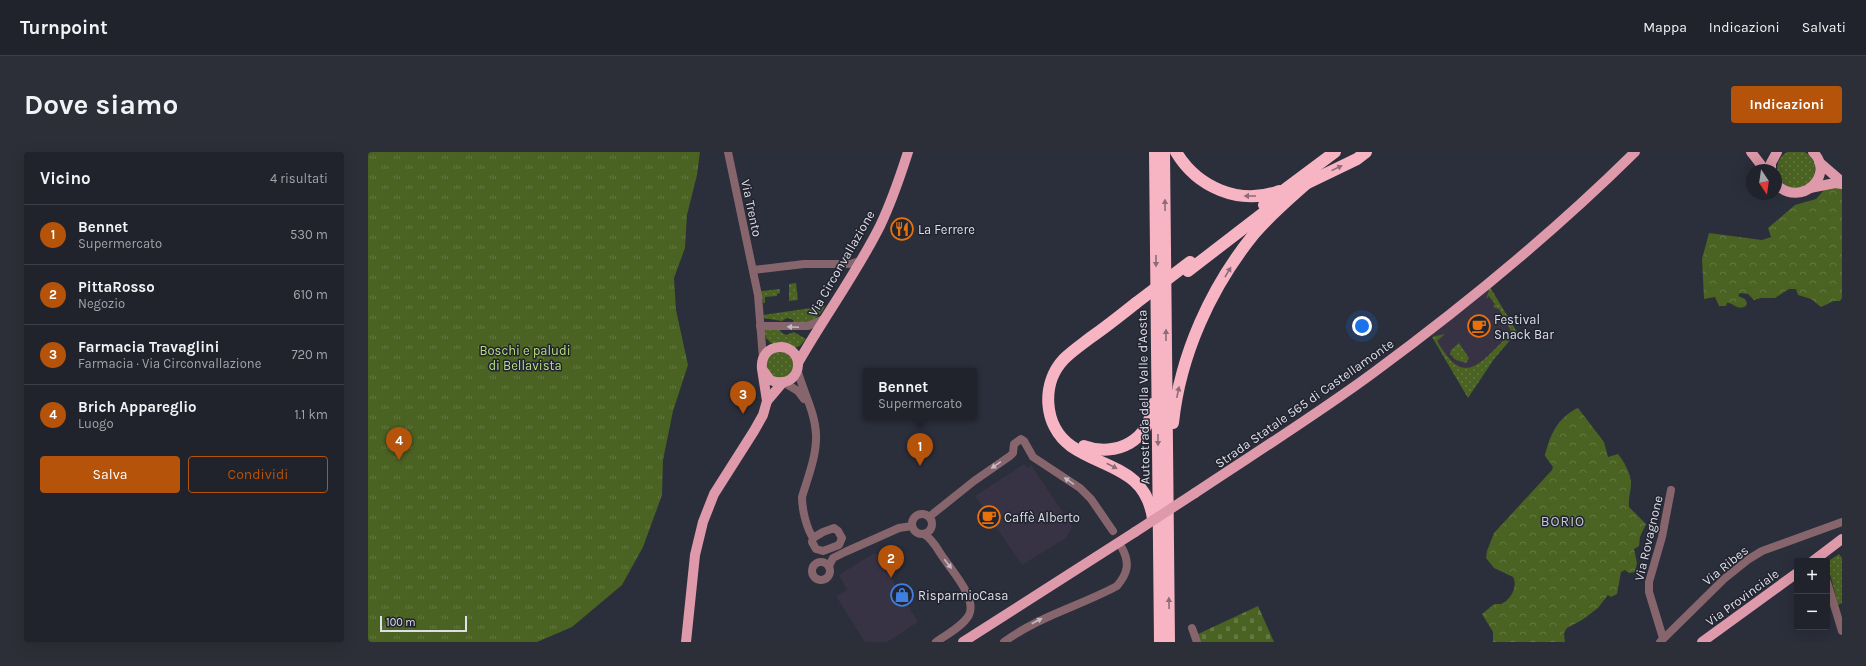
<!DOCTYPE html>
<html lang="it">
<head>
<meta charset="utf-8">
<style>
  body { margin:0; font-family:Karla,sans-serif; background:#2d2f38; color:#f1f3f6 }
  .controls { position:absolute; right:12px; bottom:12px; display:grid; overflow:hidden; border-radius:4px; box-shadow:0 4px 16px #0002 }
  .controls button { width:36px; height:36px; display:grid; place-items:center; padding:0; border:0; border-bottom:1px solid #3d3f48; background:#20222c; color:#f1f3f6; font:20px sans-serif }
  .compass { position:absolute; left:1378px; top:12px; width:36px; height:36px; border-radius:50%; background:#20222c; box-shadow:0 4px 16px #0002; rotate:167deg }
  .scale { position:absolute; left:12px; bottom:10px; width:87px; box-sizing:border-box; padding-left:4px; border:2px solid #dedfe8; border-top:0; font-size:11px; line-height:14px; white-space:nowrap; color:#dedfe8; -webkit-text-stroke:3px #222430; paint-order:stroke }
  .you { position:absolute; left:994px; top:174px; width:14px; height:14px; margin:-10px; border:3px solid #fff; border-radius:50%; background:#1a73e8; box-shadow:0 0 0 6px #1a73e833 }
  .badge { display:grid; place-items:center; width:26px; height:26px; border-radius:50%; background:#b45309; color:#fff; font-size:13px; font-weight:700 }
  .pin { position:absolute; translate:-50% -33px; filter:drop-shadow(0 1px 2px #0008) }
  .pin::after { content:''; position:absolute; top:21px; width:14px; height:12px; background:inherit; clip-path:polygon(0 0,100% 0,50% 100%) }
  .popup { position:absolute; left:495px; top:216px; width:114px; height:52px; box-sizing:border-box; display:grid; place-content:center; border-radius:4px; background:#20222c; filter:drop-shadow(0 1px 3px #0005); font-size:13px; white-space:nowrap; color:#a2a4a9 }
  .popup b { font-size:15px; color:#f1f3f6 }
  .popup::after { content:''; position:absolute; left:50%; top:100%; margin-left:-8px; border:8px solid transparent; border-top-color:#20222c }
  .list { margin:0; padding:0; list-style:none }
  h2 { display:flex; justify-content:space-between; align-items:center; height:52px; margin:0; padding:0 16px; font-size:17px }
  h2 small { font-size:13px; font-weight:400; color:#a2a4a9 }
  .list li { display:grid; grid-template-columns:26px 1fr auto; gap:12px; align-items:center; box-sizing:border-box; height:60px; padding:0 16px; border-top:1px solid #3d3f48 }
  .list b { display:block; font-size:15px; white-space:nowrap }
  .list p { margin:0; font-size:13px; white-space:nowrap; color:#a2a4a9 }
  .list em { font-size:13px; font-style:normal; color:#a2a4a9 }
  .actions { display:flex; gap:8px; padding:12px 16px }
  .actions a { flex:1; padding:9px 0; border:1px solid #b45309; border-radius:4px; text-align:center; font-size:14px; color:#b45309 }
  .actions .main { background:#b45309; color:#fff }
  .map { position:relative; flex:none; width:1474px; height:490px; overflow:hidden; border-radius:4px }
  header { display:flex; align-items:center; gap:24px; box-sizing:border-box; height:56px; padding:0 20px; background:#20222c; border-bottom:1px solid #3d3f48 }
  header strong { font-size:19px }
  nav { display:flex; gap:22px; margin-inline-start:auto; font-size:14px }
  .intro { display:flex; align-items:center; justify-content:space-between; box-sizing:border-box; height:96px; padding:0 24px }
  h1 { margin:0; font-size:28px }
  .button { padding:10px 18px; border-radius:4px; background:#b45309; color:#fff; font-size:14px; font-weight:700 }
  main { display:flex; gap:24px; padding:0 24px }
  aside { flex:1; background:#20222c; border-radius:4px; box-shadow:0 4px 16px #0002 }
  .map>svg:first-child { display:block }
  .commercial { fill:#383344 }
  .grass { fill:url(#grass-dots) }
  .forest { fill:url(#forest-crowns) }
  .cemetery { fill:url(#cemetery-stones) }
  .park { fill:url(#park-tufts) }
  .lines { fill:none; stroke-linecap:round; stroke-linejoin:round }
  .minor { stroke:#87656c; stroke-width:8 }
  .major { stroke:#de99aa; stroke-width:10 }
  .highway { stroke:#f7b4c3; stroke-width:12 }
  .major-bridge { stroke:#de99aa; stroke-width:10 }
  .highway-bridge { stroke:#f7b4c3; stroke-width:12 }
  .oneway { fill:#8c6c7a }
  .oneway2 { fill:#c4bac3 }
  .labels { text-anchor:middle; stroke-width:3; stroke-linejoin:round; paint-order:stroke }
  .street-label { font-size:13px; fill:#dedfe8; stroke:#222430 }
  .poi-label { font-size:13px; fill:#dedfe8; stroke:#222430; text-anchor:start }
  .park-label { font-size:13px; fill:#b8de7e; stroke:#222430 }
  .neighbourhood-label { font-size:14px; letter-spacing:1px; fill:#c4c7d8; stroke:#222430 }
</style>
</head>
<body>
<header>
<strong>Turnpoint</strong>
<nav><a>Mappa</a><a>Indicazioni</a><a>Salvati</a></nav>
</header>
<div class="intro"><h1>Dove siamo</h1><a class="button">Indicazioni</a></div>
<main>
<aside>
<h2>Vicino<small>4 risultati</small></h2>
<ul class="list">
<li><span class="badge">1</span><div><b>Bennet</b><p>Supermercato</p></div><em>530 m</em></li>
<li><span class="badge">2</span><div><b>PittaRosso</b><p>Negozio</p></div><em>610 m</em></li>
<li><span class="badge">3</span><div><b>Farmacia Travaglini</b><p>Farmacia · Via Circonvallazione</p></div><em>720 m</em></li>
<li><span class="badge">4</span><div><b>Brich Appareglio</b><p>Luogo</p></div><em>1.1 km</em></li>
</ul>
<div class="actions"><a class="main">Salva</a><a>Condividi</a></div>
</aside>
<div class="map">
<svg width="1474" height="490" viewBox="0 0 1474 490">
  <defs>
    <pattern id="grass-dots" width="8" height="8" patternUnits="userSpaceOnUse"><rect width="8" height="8" fill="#4a6222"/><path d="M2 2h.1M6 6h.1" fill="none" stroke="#647842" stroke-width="1.8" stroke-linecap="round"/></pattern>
    <pattern id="forest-crowns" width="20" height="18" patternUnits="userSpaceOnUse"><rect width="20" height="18" fill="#4a6222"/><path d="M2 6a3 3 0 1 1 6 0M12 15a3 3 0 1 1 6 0" fill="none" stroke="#647842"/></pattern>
    <pattern id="cemetery-stones" width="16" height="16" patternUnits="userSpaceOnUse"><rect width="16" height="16" fill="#4a6222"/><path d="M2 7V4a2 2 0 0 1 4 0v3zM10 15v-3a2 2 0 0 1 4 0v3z" fill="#647842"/></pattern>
    <pattern id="park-tufts" width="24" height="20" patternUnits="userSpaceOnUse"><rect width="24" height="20" fill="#4a6222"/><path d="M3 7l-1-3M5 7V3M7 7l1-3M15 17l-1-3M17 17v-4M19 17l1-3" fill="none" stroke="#647842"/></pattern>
  </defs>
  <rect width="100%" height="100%" fill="#2b2e3b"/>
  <g class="commercial">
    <polygon points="1122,135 1149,180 1126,207 1100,246 1063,182"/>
    <polygon points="656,312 660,316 663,313 704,374 698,386 654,413 607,344"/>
    <polygon points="506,401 509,403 550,470 519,490 497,490 468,444 479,438 471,423"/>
  </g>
  <g class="grass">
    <circle cx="1428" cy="17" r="19"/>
    <polygon points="428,131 430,148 421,149 421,132"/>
    <path d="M1122,135L1149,180L1126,207L1100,246L1064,185L1077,182L1069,189C1086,217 1098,227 1124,200C1130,194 1138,187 1143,179L1131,157L1125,155L1127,152L1121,144L1118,147Z"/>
    <polygon points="412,137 412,141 409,142 409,144 397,145 397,151 395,151 393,139"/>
    <path d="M457,154C450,168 441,171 427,173L425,168C420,165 418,166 414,169L395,166V163Z"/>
    <polygon points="396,177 411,177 414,181 418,183 426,180 438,187 432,194 427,196 403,191 398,186"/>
    <polygon points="1091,191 1101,206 1098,211 1088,208 1082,202 1083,198"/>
    <path d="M410,198L424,204L426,218C413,229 412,230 399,220L398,207Z"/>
    <polygon points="1471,402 1474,406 1474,451 1470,453 1459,410"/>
  </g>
  <g class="forest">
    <path d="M1467,35L1474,37V146L1472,149H1466L1453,155L1443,147L1430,143L1428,137H1421L1407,146H1393L1386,148L1380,142L1372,141L1370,144L1377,147L1379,151L1378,154C1370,158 1369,154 1361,151H1359L1358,154H1351L1347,145L1336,147L1334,107L1341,81L1394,88L1403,85L1400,76L1427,53L1448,47L1457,37Z"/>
    <path d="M1210,256L1236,290L1240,305L1250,302C1256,309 1263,322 1263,332C1263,340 1260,346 1261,355L1278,372L1272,385L1271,394L1266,397L1269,411L1267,420L1261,421L1257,418L1253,420L1249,442L1243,445L1240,443L1230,456L1214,468L1199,476L1196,481L1197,490H1125V480L1114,462C1118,459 1123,454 1127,452C1128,452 1132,452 1133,452C1143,448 1150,434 1145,425L1126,416L1118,406L1119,399L1126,381L1184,318L1185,315L1177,304C1181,284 1190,265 1210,256Z"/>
  </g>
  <polygon class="cemetery" points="890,454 906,490 833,490 830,482"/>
  <polygon class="park" points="0,0 332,0 329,23 319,63 317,96 306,126 308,158 320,213 305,259 295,308 294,343 275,395 254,433 204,475 169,490 0,490"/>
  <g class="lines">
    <g class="minor">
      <polyline points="360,0 390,143 395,207"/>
      <polyline points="385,118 436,112 481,112 492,109"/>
      <polyline points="392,174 440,174 456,167"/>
      <path d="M429,216C434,238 447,259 448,282C449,303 440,325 434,345C434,357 438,375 445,386L444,390L448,397L455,399L471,393L474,386L470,379L466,376L455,380L445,386"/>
      <polyline points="415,230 430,239 436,247"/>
      <circle cx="554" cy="372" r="10"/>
      <polyline points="561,365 606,329 642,304 645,301 646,292 653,287 656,289 665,305 712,336 723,347 745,379"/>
      <path d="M556,382C566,388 570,399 577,408C585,420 609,447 601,463C595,474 578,483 568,490"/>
      <circle cx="453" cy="419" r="9"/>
      <polyline points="461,414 465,406 477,400 531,376 544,374"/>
      <polyline points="1459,430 1474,479"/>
      <polyline points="824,476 829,490"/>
      <polyline points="1295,486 1281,440 1281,430 1294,385 1303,338"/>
      <path d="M636,490C671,464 712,454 749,434C760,421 762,411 754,396"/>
      <polyline points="1292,490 1356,427 1381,407 1394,399 1474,370"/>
    </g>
    <g class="major">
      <polyline points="1383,0 1397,18"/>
      <polyline points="1451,10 1474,30"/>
      <polyline points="1403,18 1403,11 1409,0"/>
      <path d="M1408,32C1433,57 1468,23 1445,0"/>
      <polyline points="1442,36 1467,31 1474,32"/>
      <path d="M430,211C456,165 488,122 512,74C523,51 532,25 540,0"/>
      <path d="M394,217L402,228C409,231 416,232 423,227C427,224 430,218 430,213C430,188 391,189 394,217L399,249"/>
      <path d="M827,341C887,301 948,263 1005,221C1096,154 1187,79 1267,0"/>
      <polyline points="1445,409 1474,387"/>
      <polyline points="318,490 327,403 335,370 346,342 386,279 395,263 399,249 415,230"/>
      <polyline points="595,490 767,380"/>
      <polyline points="1334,490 1429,421"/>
    </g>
    <g class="highway">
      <polyline points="787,0 792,490"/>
      <polyline points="796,0 801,490"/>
      <path d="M808,0C829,35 871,54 911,39"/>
      <polyline points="931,35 989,7 998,0"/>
      <polyline points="896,53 967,0"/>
      <polyline points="820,119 907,52"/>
      <path d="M768,151C753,163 738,175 722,186C713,193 704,199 696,207C673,231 675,274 703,294C736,317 778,316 785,367"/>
      <path d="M805,271C812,203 843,135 886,82C902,63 921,47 939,31"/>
      <path d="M716,294C748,306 783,288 784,252"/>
    </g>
    <polyline class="major-bridge" points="767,380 827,341"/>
    <polyline class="highway-bridge" points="768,151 822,110"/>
  </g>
  <defs><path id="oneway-solid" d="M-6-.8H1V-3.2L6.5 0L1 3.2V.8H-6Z"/></defs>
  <g class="oneway">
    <use href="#oneway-solid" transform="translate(969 16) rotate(-26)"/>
    <use href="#oneway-solid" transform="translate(882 44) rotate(-180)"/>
    <use href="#oneway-solid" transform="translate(797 53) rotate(-91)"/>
    <use href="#oneway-solid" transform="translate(788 109) rotate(90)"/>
    <use href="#oneway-solid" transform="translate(860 120) rotate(-59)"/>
    <use href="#oneway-solid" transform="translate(798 183) rotate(-90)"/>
    <use href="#oneway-solid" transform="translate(810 240) rotate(-78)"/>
    <use href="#oneway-solid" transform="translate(790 288) rotate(90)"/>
    <use href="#oneway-solid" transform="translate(744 314) rotate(27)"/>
    <use href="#oneway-solid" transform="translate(801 451) rotate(-91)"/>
  </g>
  <g class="oneway2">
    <use href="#oneway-solid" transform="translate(425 175) rotate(-178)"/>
    <use href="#oneway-solid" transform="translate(628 313) rotate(146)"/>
    <use href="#oneway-solid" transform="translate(701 329) rotate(-145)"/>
    <use href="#oneway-solid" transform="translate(580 412) rotate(52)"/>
    <use href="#oneway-solid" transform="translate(669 469) rotate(-28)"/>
  </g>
  <defs>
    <g id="restaurant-ring" transform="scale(1.15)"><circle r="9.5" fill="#222430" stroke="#e8710a" stroke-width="1.5"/><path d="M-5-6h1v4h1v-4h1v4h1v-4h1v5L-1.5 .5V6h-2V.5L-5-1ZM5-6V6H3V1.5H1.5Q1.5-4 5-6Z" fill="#e8710a"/></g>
    <g id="cafe-ring" transform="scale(1.15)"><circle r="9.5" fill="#222430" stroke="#e8710a" stroke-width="1.5"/><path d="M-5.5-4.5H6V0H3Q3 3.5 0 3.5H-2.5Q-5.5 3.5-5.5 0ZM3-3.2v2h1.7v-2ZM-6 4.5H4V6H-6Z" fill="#e8710a"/></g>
    <g id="shop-ring" transform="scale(1.15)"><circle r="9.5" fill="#222430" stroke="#3f7fe0" stroke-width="1.5"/><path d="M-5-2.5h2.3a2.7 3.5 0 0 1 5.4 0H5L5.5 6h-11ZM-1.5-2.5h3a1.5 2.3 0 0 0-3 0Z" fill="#3f7fe0"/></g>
  </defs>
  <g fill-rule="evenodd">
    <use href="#restaurant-ring" x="534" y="77"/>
    <use href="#cafe-ring" x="1111" y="174"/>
    <use href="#cafe-ring" x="621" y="365"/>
    <use href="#shop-ring" x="534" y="443"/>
  </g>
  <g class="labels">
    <g class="street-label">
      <text transform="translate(384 56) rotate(78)" y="5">Via Trento</text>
      <text transform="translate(473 111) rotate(-60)" y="5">Via Circonvallazione</text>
      <text transform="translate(775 245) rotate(-91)" y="5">Autostrada della Valle d'Aosta</text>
      <text transform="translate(936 251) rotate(-35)" y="5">Strada Statale 565 di Castellamonte</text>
      <text transform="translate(1280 386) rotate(-77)" y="5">Via Rovagnone</text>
      <text transform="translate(1357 413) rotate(-39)" y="5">Via Ribes</text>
      <text transform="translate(1374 445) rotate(-36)" y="5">Via Provinciale</text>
    </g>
    <g class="poi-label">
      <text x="550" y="82">La Ferrere</text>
      <text x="1126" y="172">Festival<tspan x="1126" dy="15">Snack Bar</tspan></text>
      <text x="636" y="370">Caffè Alberto</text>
      <text x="550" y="448">RisparmioCasa</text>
    </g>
    <g class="park-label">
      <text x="157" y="203">Boschi e paludi<tspan x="157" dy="15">di Bellavista</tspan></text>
    </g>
    <g class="neighbourhood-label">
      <text x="1195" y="374">BORIO</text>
    </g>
  </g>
</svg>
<div class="controls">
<button>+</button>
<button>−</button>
</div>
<svg class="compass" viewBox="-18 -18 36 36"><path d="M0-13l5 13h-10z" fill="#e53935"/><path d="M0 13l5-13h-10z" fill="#a2a4a9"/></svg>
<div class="scale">100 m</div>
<div class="you"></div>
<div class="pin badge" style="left:552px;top:314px">1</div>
<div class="popup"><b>Bennet</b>Supermercato</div>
<div class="pin badge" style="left:523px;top:426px">2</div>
<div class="pin badge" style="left:375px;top:262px">3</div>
<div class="pin badge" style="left:31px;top:308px">4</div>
</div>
</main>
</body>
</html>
